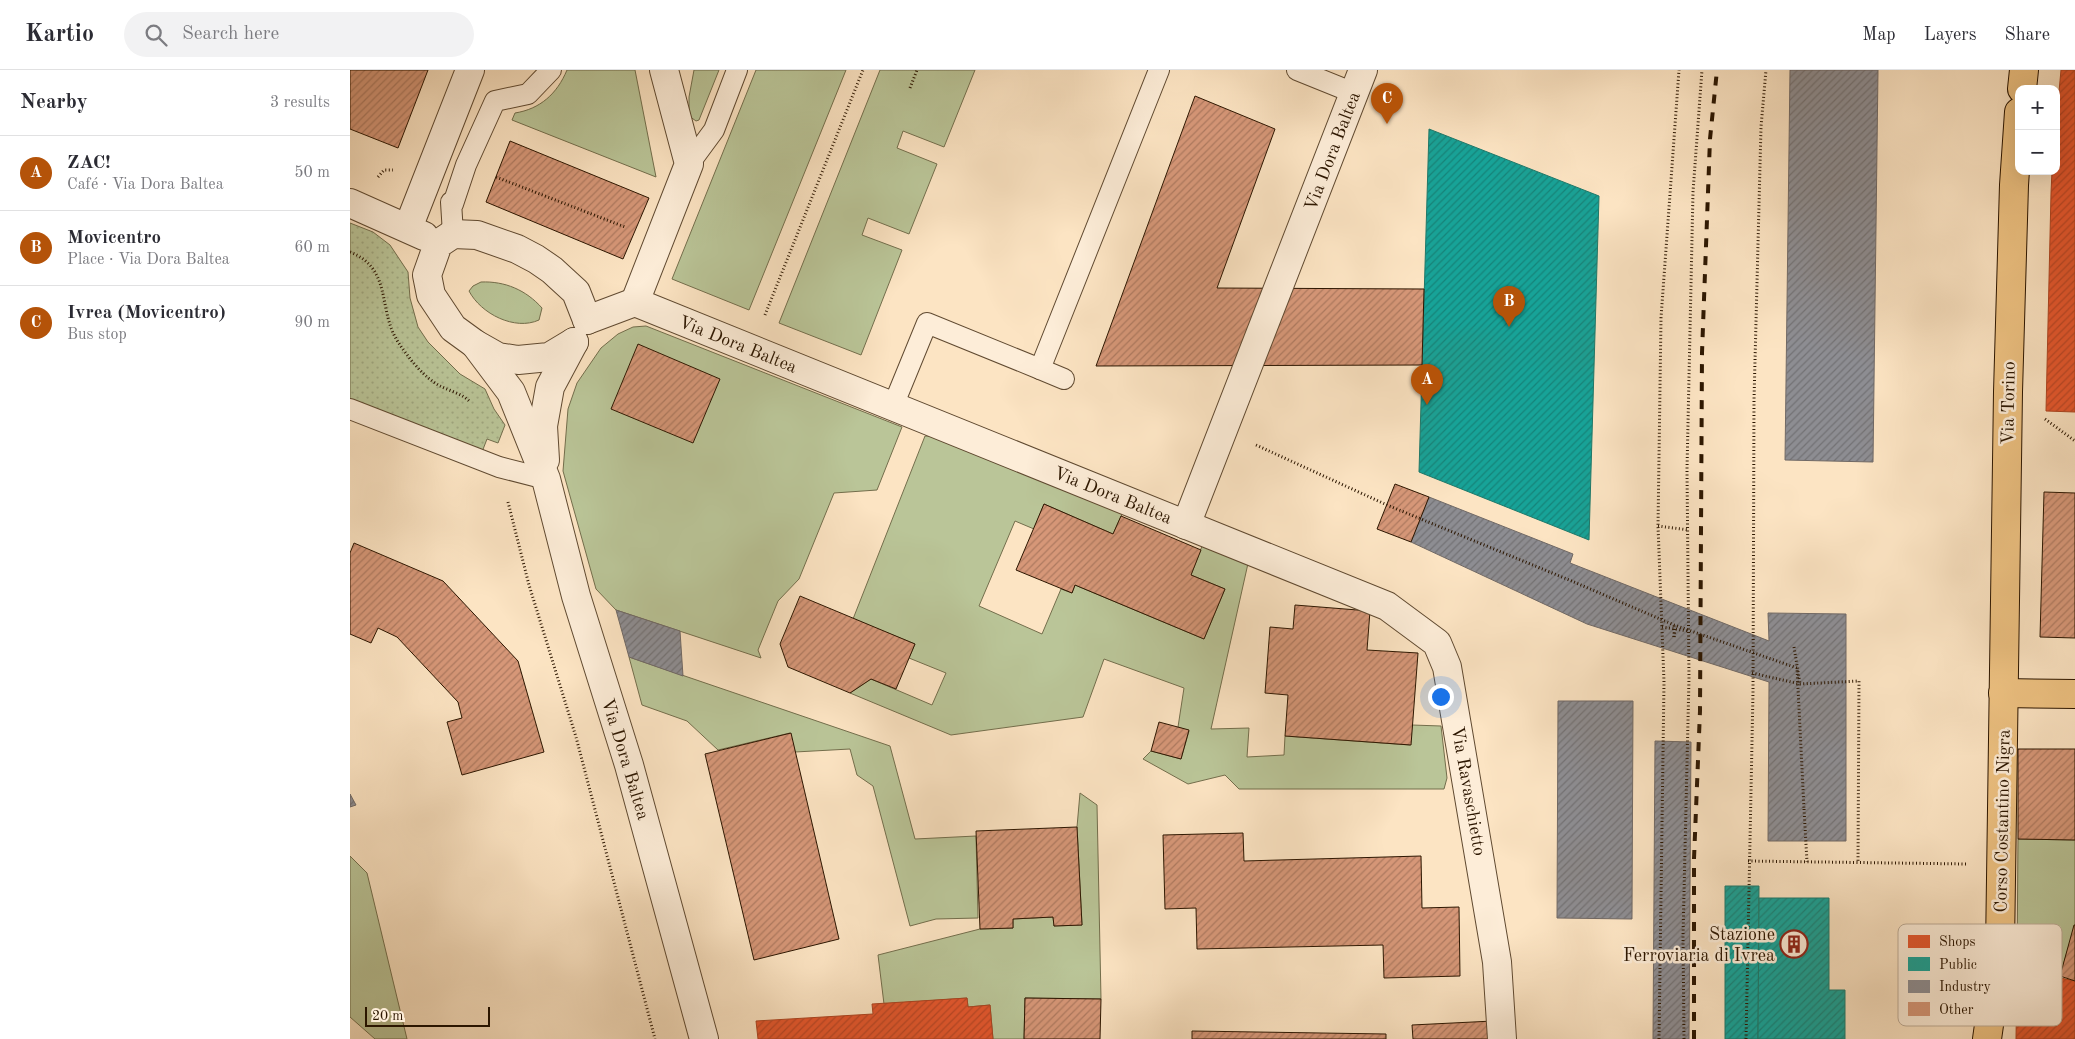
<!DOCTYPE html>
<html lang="en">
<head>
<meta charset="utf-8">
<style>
  body { margin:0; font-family:"Old Standard TT",serif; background:#f2f2f3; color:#2b2b33 }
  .controls { position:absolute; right:15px; top:15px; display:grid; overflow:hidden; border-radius:10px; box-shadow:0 5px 20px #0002 }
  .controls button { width:45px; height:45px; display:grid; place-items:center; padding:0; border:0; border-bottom:1px solid #e1e1e2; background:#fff; color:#2b2b33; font:25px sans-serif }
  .scale { position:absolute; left:15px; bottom:12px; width:125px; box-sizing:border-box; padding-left:5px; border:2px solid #2c1600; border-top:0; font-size:14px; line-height:18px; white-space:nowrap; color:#2c1600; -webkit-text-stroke:4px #fdedd8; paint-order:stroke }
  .you { position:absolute; left:1090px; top:626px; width:18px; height:18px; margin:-12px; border:4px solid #fff; border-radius:50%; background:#1a73e8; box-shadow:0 0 0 8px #1a73e833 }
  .badge { display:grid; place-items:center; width:32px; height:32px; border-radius:50%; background:#b45309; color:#fff; font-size:16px; font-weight:700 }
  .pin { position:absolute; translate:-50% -41px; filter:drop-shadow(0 1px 2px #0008) }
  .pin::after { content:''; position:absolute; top:26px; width:18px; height:15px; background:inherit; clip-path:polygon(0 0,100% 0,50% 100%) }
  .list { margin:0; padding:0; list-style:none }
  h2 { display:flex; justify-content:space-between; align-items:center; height:65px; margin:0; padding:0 20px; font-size:21px }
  h2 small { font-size:16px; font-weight:400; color:#7c7c81 }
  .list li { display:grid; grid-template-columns:32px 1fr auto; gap:15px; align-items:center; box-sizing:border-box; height:75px; padding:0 20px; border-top:1px solid #e1e1e2 }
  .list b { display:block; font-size:19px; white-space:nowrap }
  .list p { margin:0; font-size:16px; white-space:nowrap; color:#7c7c81 }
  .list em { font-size:16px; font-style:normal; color:#7c7c81 }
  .icon { flex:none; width:28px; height:28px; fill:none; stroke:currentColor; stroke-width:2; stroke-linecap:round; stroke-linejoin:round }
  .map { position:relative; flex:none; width:1725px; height:969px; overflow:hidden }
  header { display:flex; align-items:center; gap:30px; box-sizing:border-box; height:70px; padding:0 25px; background:#fff; border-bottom:1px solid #e1e1e2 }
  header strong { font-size:24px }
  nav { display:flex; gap:28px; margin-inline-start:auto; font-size:18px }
  .search { width:350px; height:45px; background:#f2f2f3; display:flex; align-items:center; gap:12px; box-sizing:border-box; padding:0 18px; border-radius:28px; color:#7c7c81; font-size:19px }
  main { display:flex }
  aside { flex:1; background:#fff }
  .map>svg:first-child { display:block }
  .green { fill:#bac598; stroke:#736e4c }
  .park { fill:url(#park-dots); stroke:#736e4c }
  .shops { fill:url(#shops-hatch); stroke:#ad4420 }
  .public { fill:url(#public-hatch); stroke:#1d796a }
  .industry { fill:url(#industry-hatch); stroke:#706966 }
  .building { fill:url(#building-hatch); stroke:#2c1600 }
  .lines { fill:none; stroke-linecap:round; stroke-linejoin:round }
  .service-casing { stroke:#604a31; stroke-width:22 }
  .minor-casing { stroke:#604a31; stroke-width:30 }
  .primary-casing { stroke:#2c1600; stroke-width:30 }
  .path { stroke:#2c1600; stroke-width:3; stroke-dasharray:1 2.5; stroke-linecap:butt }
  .service { stroke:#fdedd8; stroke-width:20 }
  .minor { stroke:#fdedd8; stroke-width:28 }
  .primary { stroke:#eec282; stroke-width:28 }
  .rail { stroke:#2c1600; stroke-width:4; stroke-dasharray:9 9; stroke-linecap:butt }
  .path-bridge { stroke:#2c1600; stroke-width:3; stroke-dasharray:1 2.5; stroke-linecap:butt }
  .labels { text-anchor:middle; stroke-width:5; stroke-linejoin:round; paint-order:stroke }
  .street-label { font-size:18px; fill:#2c1600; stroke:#fdedd8 }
  .poi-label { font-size:18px; fill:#2c1600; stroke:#fdedd8; text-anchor:end }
  .key { fill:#fdedd8; stroke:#beac97; stroke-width:1 }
  .key-label { font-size:14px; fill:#2c1600 }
</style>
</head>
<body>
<header>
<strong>Kartio</strong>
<div class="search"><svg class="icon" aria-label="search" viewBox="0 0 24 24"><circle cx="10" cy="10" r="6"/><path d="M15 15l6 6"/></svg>Search here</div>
<nav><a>Map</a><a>Layers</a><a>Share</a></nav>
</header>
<main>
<aside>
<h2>Nearby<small>3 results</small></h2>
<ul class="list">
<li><span class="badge">A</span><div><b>ZAC!</b><p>Café · Via Dora Baltea</p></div><em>50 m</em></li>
<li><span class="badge">B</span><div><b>Movicentro</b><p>Place · Via Dora Baltea</p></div><em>60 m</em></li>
<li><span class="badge">C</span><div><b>Ivrea (Movicentro)</b><p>Bus stop</p></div><em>90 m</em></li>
</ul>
</aside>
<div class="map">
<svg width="1725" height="969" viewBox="0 0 1725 969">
  <defs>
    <pattern id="park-dots" width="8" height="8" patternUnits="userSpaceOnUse" patternTransform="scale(1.25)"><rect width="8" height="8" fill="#bac598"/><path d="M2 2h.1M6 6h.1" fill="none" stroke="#a0a881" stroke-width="1.8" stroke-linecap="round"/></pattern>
    <pattern id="shops-hatch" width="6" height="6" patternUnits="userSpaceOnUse" patternTransform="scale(1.25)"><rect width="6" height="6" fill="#e4572e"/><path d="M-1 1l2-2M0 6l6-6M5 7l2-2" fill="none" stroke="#b94725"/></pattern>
    <pattern id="public-hatch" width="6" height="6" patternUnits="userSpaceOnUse" patternTransform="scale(1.25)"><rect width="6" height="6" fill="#17a398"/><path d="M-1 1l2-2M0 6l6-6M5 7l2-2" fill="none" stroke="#15847a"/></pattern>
    <pattern id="industry-hatch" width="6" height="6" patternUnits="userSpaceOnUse" patternTransform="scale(1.25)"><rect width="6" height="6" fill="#8d8d92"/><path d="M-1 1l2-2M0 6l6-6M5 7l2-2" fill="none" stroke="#737275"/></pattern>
    <pattern id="building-hatch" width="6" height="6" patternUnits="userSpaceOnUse" patternTransform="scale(1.25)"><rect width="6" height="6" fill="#d69778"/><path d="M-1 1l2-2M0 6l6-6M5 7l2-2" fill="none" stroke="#ae7a60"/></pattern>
  </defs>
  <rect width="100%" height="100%" fill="#fce4c3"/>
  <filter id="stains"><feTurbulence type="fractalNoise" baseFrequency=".004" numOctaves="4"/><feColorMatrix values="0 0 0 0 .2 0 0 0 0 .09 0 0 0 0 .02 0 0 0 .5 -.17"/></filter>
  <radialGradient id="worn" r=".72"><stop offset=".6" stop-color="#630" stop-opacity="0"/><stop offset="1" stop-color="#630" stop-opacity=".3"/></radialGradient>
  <g class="green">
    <path d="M217,0H285L306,107L162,50L165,43C190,39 207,24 217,0Z"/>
    <polygon points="344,0 369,0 349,50 346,51 339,46 339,27"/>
    <polygon points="406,0 496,0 399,240 322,209"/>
    <polygon points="530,0 625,0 594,77 553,61 547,78 587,94 559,164 518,148 512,165 552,180 511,285 429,253"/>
    <path d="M131,212C155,211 176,220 192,238L189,250C165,261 131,244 119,221L123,216Z"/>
    <polygon points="296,256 552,357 527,420 484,423 449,509 428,531 408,580 411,588 266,540 246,519 213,401 218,339 227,313 251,278 268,264 283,257"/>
    <polygon points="575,366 597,366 773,442 763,464 694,434 684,459 665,451 629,536 692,564 711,519 722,523 725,515 854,569 875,519 841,505 854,471 899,489 861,659 899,658 897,687 934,685 935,666 1060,675 1062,655 1091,656 1097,708 1094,719 889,719 875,705 838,714 793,689 801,681 831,689 839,661 828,657 834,618 754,589 733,647 601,665 500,623 521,609 582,635 596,603 559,588 565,574 503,549"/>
    <polygon points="279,587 540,676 565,769 626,766 628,848 586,849 560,856 523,716 507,705 500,679 445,682 440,663 368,680 337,651 292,635"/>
    <polygon points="730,723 747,735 751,929 675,928 674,969 643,969 640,935 618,937 617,928 534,934 528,885 630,859 663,858 663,849 703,847 704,856 732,855 727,757"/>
    <polygon points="1668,769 1725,770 1725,855 1710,906 1667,899"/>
    <polygon points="0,786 17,803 57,969 25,969 0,947"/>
  </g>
  <polygon class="park" points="0,153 23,162 40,175 58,202 60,228 68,257 78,272 110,304 135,319 144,339 155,355 148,373 137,369 132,382 0,329"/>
  <g class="shops">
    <polygon points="1711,0 1725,0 1725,342 1696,341 1701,123 1702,101 1706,101 1706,54"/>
    <polygon points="1667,899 1725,911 1725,969 1666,969"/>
    <polygon points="617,928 618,937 640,935 643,969 408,969 406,951 523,944 522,934"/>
  </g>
  <g class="public">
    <polygon points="1079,59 1249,126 1239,470 1069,402"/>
    <polygon points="1375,816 1409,816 1408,969 1375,969"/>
    <polygon points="1409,828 1479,828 1479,920 1495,920 1495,969 1408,969"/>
  </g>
  <g class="industry">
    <polygon points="1440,0 1528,0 1523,392 1435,390"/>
    <polygon points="1079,427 1223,484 1220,493 1419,571 1418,543 1496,544 1496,771 1418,771 1419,612 1237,554 1061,472"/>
    <polygon points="266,540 330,561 333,606 279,587"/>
    <polygon points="1208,631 1283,631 1282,849 1207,848"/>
    <polygon points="1305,671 1341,672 1339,969 1303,969"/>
    <polygon points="0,724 6,735 0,737"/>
  </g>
  <g class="building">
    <polygon points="0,0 78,0 48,78 0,59"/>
    <polygon points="845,26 925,59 867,218 1074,219 1072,295 746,296"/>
    <polygon points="160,71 299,128 273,189 136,132"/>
    <polygon points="288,274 370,309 343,373 261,339"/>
    <polygon points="1045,414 1079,427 1061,472 1027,459"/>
    <polygon points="1694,422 1725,423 1725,568 1690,567"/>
    <polygon points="694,434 763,464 771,446 851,480 841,505 875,519 854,569 725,515 722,523 666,500"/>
    <polygon points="4,473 93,511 168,591 194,682 112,705 97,652 112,648 108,632 47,567 28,558 21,573 0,564 0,483"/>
    <polygon points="450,526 565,574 546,619 521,609 500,623 438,597 430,574"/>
    <polygon points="945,535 1020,541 1017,580 1068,583 1061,675 935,666 938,625 915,623 920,557 943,559"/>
    <polygon points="809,652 839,660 831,689 801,681"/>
    <polygon points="441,663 489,869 404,890 355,684"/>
    <polygon points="1668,679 1725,679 1725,770 1668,769"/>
    <polygon points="727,757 732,855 704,856 703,847 663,849 663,858 630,859 626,761"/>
    <polygon points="893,763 894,791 1071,786 1072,838 1109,837 1110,906 1034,908 1033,875 847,879 846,838 815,839 813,765"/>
    <polygon points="1724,855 1725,855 1725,911 1710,906"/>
    <polygon points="675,928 751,929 750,969 674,969"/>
    <polygon points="1143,951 1144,969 1063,969 1062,955"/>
    <polygon points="842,961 1036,964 1036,969 842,969"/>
  </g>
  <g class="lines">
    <g class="service-casing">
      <g id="service">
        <polyline points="947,0 1004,23"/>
        <polyline points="339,94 364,60 387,0"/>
        <polyline points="103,164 101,132 103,134 116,95 145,31 178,24 201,0"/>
        <polyline points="690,299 714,309"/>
        <polyline points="543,336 577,253 690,299 809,0"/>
        <polyline points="0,339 149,397 196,409"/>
      </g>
    </g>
    <g class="minor-casing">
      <g id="minor">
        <polyline points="0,133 74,166"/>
        <polyline points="58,158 120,0"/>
        <polyline points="285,232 339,94 314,0"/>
        <polyline points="237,250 285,232 1037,536 1087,573 1097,597 1147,892 1152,969"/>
        <polyline points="224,272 199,287 168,290 148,287 125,274 103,258 81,225 77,205 88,174 103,164 127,165 167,179 186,189 202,200 226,222 237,250"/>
        <polyline points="125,274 161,322 196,409 226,526 279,695 354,969"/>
        <polyline points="195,390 193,356 200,317 224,272"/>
        <polyline points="836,455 1013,0"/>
      </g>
    </g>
    <g class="primary-casing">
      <g id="primary">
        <polyline points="1672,19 1674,0"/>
        <polyline points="1653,623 1725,624"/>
        <polyline points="1637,969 1650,878 1658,322 1664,115 1669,42"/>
      </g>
    </g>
    <g class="path">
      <polyline points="560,18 567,0"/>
      <polyline points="28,107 34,100 43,100"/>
      <polyline points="146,107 275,157"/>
      <path d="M0,182C43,199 27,239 48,272C58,287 73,307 90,316C100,321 113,324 120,332"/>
      <polyline points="415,245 513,0"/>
      <polyline points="1695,349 1725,371"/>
      <polyline points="906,375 1037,435 1224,512"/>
      <polyline points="158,432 179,515 226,667 305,969"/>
      <polyline points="1308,456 1339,460"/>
      <polyline points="1312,557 1338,561"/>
      <polyline points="1324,567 1325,559"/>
      <polyline points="1444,577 1450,614"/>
      <polyline points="1402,603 1450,614 1509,611 1508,793"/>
      <polyline points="1454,739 1457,792"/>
      <polyline points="1398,791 1616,794"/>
      <polyline points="1309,969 1314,612 1308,456 1311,248 1329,0"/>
      <polyline points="1334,969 1333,866 1339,608 1337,400 1343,122 1352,0"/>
      <polyline points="1396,969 1403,622 1404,330 1411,57 1416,0"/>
    </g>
    <use href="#service" class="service"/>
    <use href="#minor" class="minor"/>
    <use href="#primary" class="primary"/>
    <polyline class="rail" points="1344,969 1344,789 1350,641 1352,283 1360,69 1367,0"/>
    <g class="path-bridge">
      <polyline points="1224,512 1324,555 1447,598 1454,739"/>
      <polyline points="1324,567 1324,555"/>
    </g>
  </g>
  <defs>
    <g id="building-ring" transform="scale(1.4375)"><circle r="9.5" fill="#fdedd8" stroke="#8f2418" stroke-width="1.5"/><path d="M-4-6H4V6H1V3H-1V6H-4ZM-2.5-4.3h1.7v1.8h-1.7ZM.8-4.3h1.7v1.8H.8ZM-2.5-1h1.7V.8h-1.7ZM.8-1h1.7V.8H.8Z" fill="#8f2418"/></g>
  </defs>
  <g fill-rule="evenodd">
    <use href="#building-ring" x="1444" y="874"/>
  </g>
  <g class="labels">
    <g class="street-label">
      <text transform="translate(982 81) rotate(-69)" y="6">Via Dora Baltea</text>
      <text transform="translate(388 274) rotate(22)" y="6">Via Dora Baltea</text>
      <text transform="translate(1658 333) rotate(-89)" y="6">Via Torino</text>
      <text transform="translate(763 425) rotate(22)" y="6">Via Dora Baltea</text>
      <text transform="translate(276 689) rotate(73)" y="6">Via Dora Baltea</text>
      <text transform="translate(1119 721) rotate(80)" y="6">Via Ravaschietto</text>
      <text transform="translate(1652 751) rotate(-89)" y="6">Corso Costantino Nigra</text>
    </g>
    <g class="poi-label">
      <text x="1425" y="870">Stazione<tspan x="1425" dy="21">Ferroviaria di Ivrea</tspan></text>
    </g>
  </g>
  <rect x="1548" y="854" width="164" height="102" rx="8" class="key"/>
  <rect x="1558" y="865" width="22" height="13" fill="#e4572e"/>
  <rect x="1558" y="887" width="22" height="14" fill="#17a398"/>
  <rect x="1558" y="910" width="22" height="13" fill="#8d8d92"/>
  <rect x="1558" y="932" width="22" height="14" fill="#d69778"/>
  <g class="key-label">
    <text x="1589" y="876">Shops</text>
    <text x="1589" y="899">Public</text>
    <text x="1589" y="921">Industry</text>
    <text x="1589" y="944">Other</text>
  </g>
  <rect width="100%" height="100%" filter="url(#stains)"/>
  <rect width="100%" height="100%" fill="url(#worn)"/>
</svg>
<div class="controls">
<button>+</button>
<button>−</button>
</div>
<div class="scale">20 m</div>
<div class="you"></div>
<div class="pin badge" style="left:1077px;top:335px">A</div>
<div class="pin badge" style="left:1159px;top:257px">B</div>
<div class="pin badge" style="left:1037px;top:54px">C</div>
</div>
</main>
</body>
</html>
